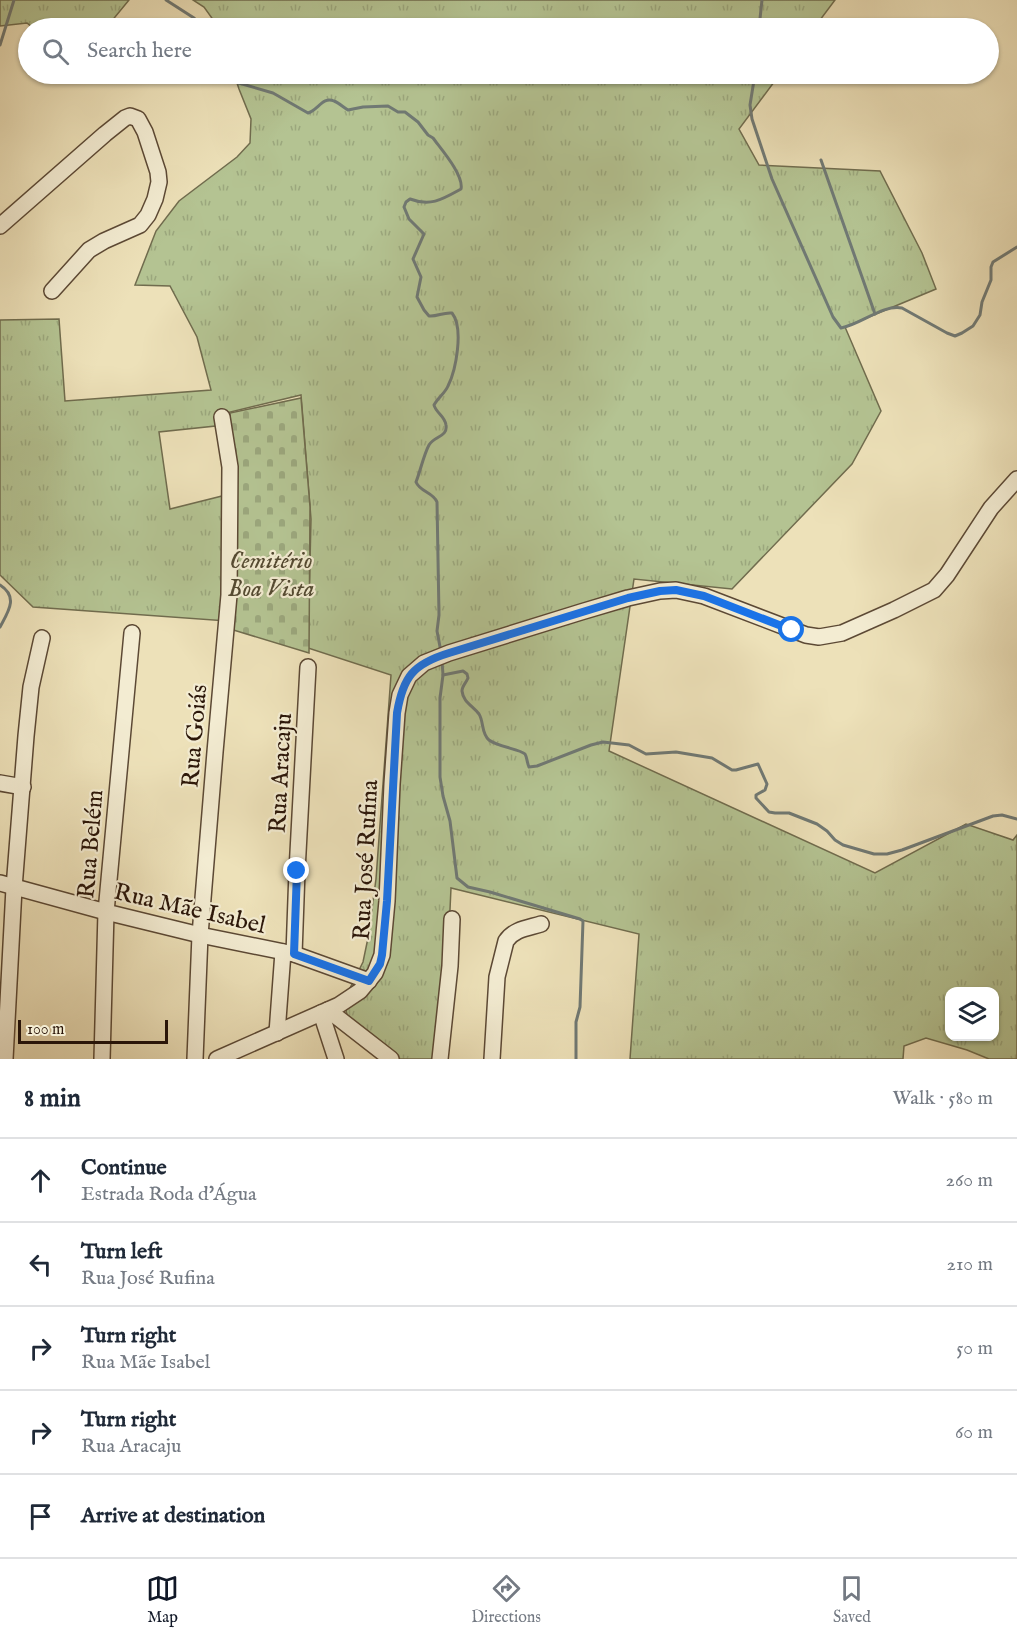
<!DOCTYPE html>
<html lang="en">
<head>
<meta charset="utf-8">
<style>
  body { margin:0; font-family:"IM FELL English",serif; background:#f6f6f7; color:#1f2937 }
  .controls { position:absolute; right:18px; bottom:18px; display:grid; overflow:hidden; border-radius:12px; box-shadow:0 2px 4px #0004 }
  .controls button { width:54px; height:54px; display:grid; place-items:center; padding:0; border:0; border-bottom:2px solid #e0e1e3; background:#fff; color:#1f2937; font:30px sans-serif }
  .scale { position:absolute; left:18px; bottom:15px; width:150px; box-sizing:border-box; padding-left:6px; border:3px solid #2b1609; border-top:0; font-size:16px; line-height:21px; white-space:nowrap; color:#2b1609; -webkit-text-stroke:4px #f3ecd2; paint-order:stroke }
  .stop { position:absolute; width:18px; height:18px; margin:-14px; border:4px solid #1a73e8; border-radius:50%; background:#fff }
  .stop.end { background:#1a73e8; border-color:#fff; box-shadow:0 2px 6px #0008 }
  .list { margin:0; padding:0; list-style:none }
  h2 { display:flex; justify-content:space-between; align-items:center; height:78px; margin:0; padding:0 24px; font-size:26px }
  h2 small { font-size:20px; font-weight:400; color:#747a83 }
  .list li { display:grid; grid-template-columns:39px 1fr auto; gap:18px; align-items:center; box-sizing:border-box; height:84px; padding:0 24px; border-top:2px solid #e0e1e3 }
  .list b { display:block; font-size:22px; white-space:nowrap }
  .list p { margin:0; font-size:20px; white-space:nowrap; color:#747a83 }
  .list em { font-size:20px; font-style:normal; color:#747a83 }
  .icon { flex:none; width:33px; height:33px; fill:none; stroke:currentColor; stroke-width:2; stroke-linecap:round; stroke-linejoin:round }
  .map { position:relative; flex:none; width:1017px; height:1059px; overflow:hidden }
  .search { position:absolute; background:#fff; box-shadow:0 2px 4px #0004; left:18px; right:18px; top:18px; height:66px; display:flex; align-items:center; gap:15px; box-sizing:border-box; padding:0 21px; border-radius:33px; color:#747a83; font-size:22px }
  .sheet { height:498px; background:#fff }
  nav { display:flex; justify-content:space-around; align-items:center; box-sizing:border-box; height:84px; border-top:2px solid #e0e1e3; background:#fff; font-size:16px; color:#747a83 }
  nav a { display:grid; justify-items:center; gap:3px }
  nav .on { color:#111827 }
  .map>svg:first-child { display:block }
  .grass { fill:url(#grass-tufts); stroke:#706c4e; stroke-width:1.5; fill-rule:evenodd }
  .cemetery { fill:url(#cemetery-stones); stroke:#706c4e; stroke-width:1.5 }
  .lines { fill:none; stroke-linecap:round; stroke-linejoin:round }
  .stream { stroke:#707974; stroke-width:3 }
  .minor-casing { stroke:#5c4935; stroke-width:18 }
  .minor { stroke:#f3ecd2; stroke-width:15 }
  .route { stroke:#1a73e8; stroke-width:8 }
  .labels { text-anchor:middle; stroke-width:4.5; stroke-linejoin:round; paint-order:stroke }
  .park-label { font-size:24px; font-style:italic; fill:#544a32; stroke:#f3ecd2 }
  .street-label { font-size:24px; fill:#2b1609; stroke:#f3ecd2 }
</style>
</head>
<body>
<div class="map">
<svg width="1017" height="1059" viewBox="0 0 1017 1059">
  <defs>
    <pattern id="grass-tufts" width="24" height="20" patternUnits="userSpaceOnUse" patternTransform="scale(1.5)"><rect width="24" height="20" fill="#b4c392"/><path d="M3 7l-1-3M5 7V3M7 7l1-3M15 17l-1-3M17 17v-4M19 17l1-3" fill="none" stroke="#9ba77d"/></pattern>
    <pattern id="cemetery-stones" width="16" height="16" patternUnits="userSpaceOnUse" patternTransform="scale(1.5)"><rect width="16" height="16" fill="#b4c392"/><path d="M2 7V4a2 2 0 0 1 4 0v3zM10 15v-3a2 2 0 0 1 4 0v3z" fill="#9ba77d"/></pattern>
  </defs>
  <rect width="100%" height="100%" fill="#ede1b9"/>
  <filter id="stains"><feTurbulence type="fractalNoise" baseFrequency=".00333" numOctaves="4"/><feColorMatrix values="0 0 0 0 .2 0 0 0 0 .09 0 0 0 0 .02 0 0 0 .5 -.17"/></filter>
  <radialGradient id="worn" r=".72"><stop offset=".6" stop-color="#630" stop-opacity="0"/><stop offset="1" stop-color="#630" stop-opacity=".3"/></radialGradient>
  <g class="grass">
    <polygon points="0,0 129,0 106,28 33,28 27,23 0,26"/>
    <polygon points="193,0 835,0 814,28 219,28 204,7"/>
    <path d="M234,74H780L739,129L759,165L880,171L922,253L936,289L845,327L881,411L852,464L732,589L634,579L609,751L875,873L966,824L1013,840L1017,835V1059H989L967,1050L926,1038L904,1046L903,1059H630L639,934L451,888L443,1059H392L384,1054L347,1015L344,1000L363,962L368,938L376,879L391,675L308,648L311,519L301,395L226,413L225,425L159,432L170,509L226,495L227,621L33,607L0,575V320L59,319L65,401L211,390L197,337L170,286L135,285L156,231L179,201L237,157L250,143L251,119L239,89ZM950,992H994V1036H950Z"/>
  </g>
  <polygon class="cemetery" points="301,398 310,507 309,653 230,629 234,519 230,413"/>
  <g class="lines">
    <g class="stream">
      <polyline points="166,0 194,18 203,28"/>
      <polyline points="759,28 762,0"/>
      <polyline points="0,45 14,0"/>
      <path d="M227,74L232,81L273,93L308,113C318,110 323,96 334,101C339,103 343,107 348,110L363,107L388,106L398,112H405L418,122L428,135L433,138C441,149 464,175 461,189C443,199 431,207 410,199L406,202L404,207L409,219L424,234L413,259L421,277L417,297L424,310L429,316C437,317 443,312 452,313C464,328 456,370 448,386C445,393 438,398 434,405C436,413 445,416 446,425C448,437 434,436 429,445C424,454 420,472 416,482C420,492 433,492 437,502L439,615L437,631L441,652"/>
      <path d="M755,74L750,105L752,119L772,179L833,317L841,328C860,325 883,304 902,308L947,333L955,336L962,333L973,326L980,315L982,302L991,280V267L993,262L1017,247"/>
      <polyline points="821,160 875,314"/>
      <path d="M0,585C19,597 8,612 0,627"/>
      <polyline points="442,661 443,675 440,698 440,777 443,796 450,821 457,878 468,887 490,892 580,919 583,921 580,1007 576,1022 576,1059"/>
      <path d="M443,675L463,671L467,674L468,678C466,683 462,686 462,691C463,702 473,706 479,714C484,722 481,733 489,740C498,747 520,749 525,754C527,757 527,763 529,767L537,766L591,745L603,742L629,745L646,754L676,752L712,758L732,770H736L758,764L767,784L765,790L756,795V798L769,812L775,813H789L817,824L827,831L835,840L843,845L874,854H887L902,850L993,816L1002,815L1017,819"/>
    </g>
    <g class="minor-casing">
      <g id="minor">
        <polyline points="0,226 105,134 125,118 130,116 138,119 145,132 158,172 159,182 155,199 148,215 140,225 104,241 89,250 52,291"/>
        <polyline points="0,783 23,787"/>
        <polyline points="0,883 106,912 200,935 294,954 369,981"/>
        <polyline points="294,954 297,871 308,667"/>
        <polyline points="328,1010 391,1059"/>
        <polyline points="321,1013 336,1059"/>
        <polyline points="277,1033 283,952"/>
        <polyline points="5,1059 14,888 26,736 31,687 42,638"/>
        <polyline points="102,1059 106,912 132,633"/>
        <polyline points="195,1059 200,935 215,752 229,595 230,467 222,417"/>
        <polyline points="217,1059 339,1005 360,991 375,973 382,955 387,901 392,784 397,713 400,695 409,676 424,663 449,653 581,612 628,598 660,591 676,590 704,596 806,635 819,637 842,633 894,610 934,590 947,575 991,508 1017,479"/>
        <polyline points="440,1059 450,966 452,919"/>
        <path d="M492,1059L497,977L506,941C514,929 528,928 541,924"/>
      </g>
    </g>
    <use href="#minor" class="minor"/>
  </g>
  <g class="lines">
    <path class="route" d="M297,871L294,954L369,981L380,964L382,955L387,901L397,713C403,677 413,664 449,653L628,598L660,591L676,590L704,596L792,630"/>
  </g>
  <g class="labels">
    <g class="park-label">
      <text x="271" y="568">Cemitério<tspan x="271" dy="28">Boa Vista</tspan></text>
    </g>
    <g class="street-label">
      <text transform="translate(194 736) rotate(-85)" y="8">Rua Goiás</text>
      <text transform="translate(280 773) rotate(-87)" y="8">Rua Aracaju</text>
      <text transform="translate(90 844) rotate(-85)" y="8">Rua Belém</text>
      <text transform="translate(365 860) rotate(-87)" y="8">Rua José Rufina</text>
      <text transform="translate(190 908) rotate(13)" y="8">Rua Mãe Isabel</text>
    </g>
  </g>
  <rect width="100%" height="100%" filter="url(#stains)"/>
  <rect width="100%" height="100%" fill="url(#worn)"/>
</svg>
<div class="controls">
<button><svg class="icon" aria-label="layers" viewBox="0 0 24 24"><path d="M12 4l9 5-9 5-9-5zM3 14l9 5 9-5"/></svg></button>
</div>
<div class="scale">100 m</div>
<div class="stop" style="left:792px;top:630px"></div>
<div class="stop end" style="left:297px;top:871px"></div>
<div class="search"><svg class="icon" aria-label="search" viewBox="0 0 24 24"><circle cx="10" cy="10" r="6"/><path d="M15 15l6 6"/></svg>Search here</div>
</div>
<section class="sheet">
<h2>8 min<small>Walk · 580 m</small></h2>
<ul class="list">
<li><svg class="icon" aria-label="ahead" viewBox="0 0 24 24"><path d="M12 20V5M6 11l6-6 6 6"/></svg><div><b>Continue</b><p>Estrada Roda d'Água</p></div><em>260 m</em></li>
<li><svg class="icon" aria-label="left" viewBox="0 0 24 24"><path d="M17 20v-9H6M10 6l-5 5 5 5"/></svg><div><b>Turn left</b><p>Rua José Rufina</p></div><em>210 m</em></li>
<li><svg class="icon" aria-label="right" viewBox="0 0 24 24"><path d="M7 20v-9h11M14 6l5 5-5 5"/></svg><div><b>Turn right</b><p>Rua Mãe Isabel</p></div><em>50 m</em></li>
<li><svg class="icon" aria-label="right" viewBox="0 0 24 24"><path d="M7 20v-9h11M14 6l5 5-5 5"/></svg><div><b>Turn right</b><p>Rua Aracaju</p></div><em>60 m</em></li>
<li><svg class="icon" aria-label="arrive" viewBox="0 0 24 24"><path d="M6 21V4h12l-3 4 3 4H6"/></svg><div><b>Arrive at destination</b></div></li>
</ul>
</section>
<nav>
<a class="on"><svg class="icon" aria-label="map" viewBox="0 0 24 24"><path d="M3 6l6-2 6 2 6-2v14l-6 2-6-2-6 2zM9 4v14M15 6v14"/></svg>Map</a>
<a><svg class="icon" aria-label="directions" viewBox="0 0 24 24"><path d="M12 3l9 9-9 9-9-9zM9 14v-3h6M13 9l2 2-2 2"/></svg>Directions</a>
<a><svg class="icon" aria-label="saved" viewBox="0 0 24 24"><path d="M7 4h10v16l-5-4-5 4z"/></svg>Saved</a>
</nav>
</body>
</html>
